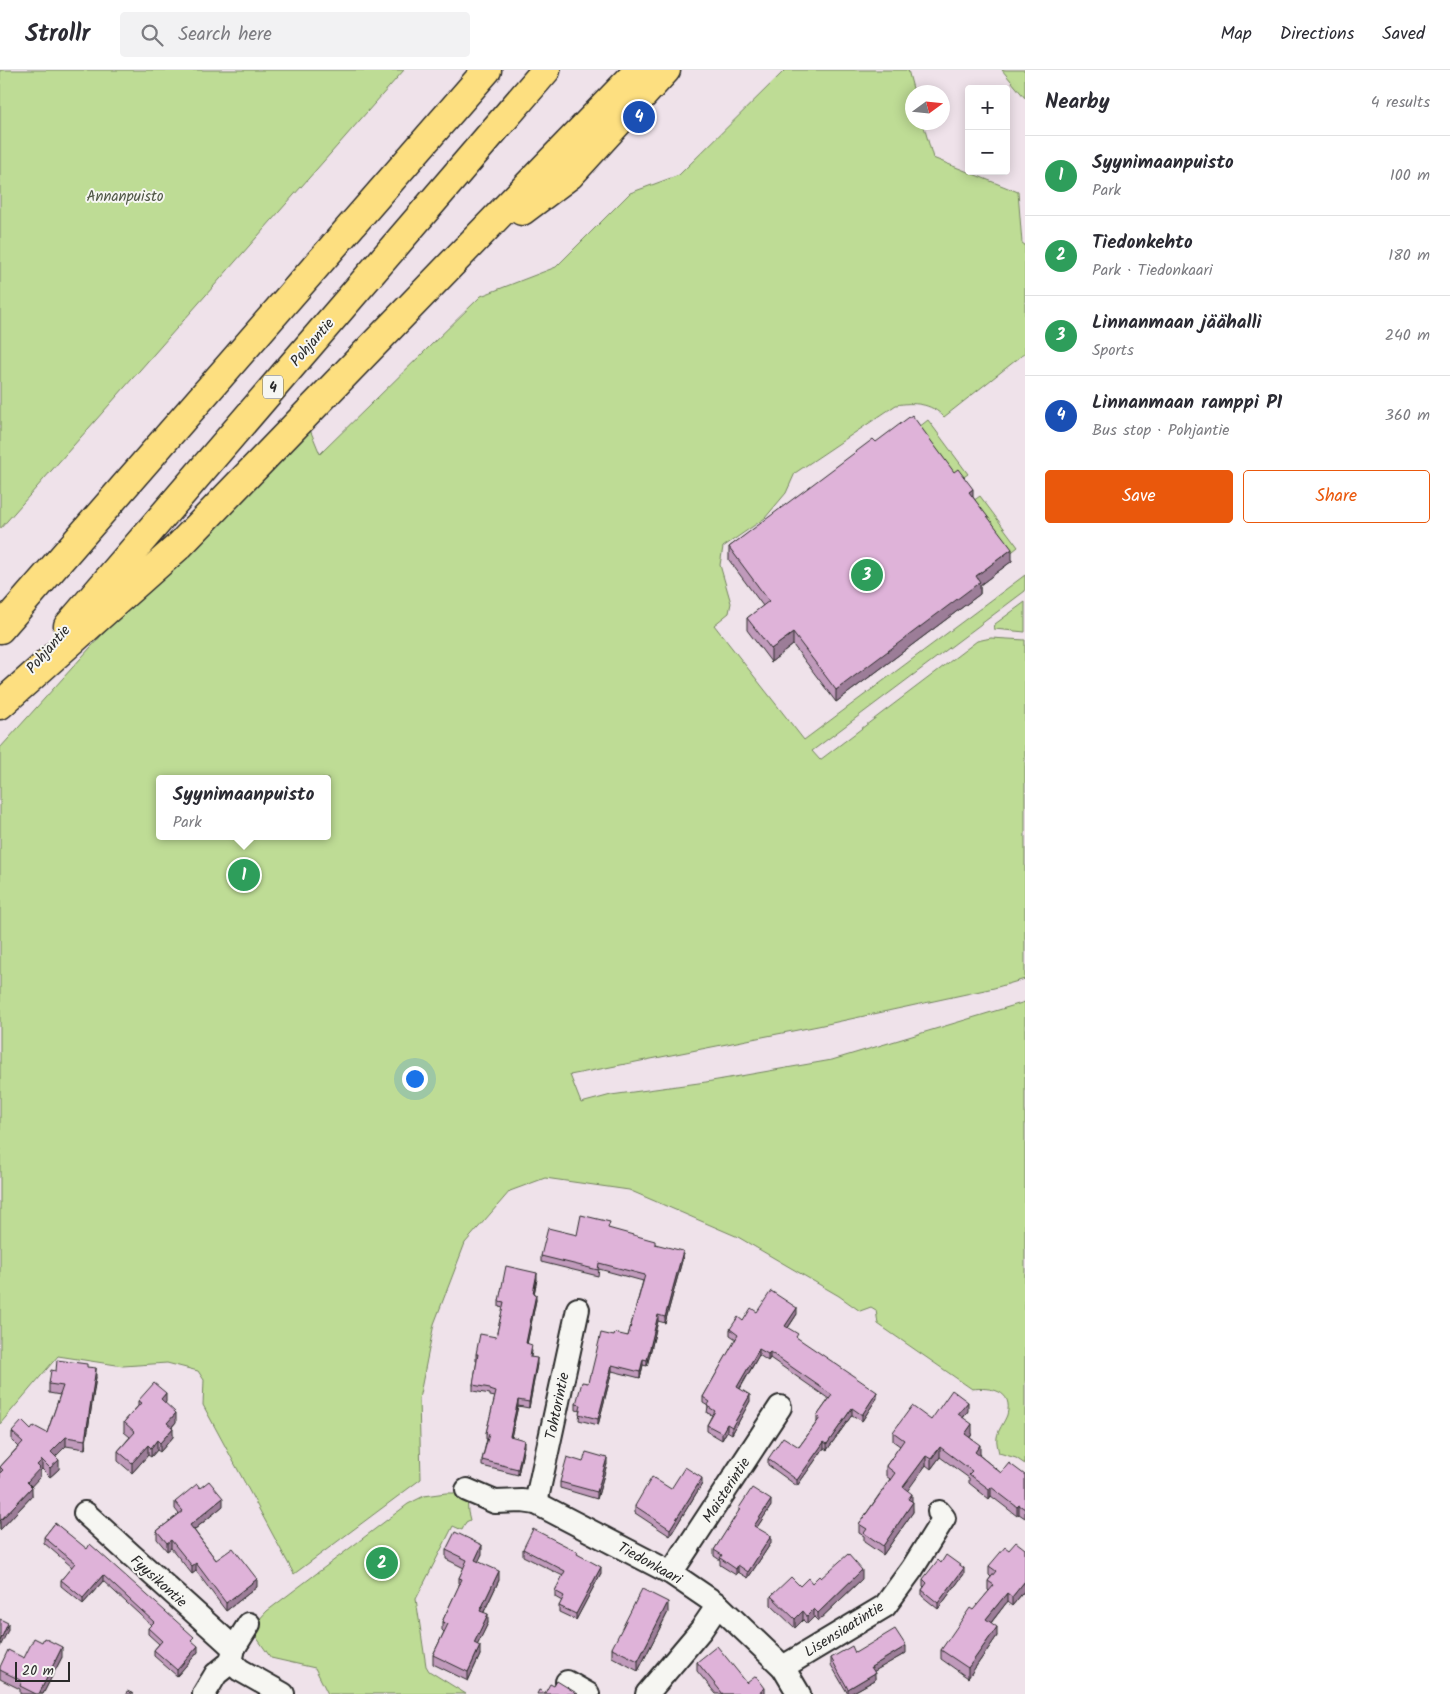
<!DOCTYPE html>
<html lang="en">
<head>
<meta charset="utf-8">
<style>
  body { margin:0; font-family:Kalam,sans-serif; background:#f2f2f3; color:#2b2b33 }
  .controls { position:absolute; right:15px; top:15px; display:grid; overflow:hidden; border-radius:5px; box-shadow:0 2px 12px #0003 }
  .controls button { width:45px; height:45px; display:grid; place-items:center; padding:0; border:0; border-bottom:1px solid #e1e1e2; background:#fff; color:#2b2b33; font:25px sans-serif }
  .compass { position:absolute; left:905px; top:15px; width:45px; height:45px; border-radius:50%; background:#fff; box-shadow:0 2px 12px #0003; rotate:75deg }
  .scale { position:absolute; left:15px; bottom:12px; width:55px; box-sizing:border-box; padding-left:5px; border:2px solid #2b2b2b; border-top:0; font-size:14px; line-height:18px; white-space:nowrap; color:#2b2b2b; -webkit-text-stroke:4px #f6f6f2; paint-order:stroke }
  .you { position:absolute; left:414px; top:1008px; width:18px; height:18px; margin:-12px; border:4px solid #fff; border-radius:50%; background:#1a73e8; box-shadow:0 0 0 8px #1a73e833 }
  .badge { display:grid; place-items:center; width:32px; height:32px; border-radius:50%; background:#ea580c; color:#fff; font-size:16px; font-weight:700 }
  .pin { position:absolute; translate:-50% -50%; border:2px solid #fff; box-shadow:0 1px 5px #0006 }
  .popup { position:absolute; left:156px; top:705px; width:175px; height:65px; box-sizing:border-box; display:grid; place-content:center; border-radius:5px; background:#fff; filter:drop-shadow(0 1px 4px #0005); font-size:16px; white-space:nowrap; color:#7c7c81 }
  .popup b { font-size:19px; color:#2b2b33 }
  .popup::after { content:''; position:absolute; left:50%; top:100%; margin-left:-10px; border:10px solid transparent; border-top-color:#fff }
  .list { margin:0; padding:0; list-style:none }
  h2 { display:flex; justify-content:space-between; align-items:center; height:65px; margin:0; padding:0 20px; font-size:21px }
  h2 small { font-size:16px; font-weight:400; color:#7c7c81 }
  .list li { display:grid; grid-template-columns:32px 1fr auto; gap:15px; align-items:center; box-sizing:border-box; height:80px; padding:0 20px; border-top:1px solid #e1e1e2 }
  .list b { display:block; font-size:19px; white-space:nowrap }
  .list p { margin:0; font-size:16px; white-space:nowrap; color:#7c7c81 }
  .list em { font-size:16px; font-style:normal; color:#7c7c81 }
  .actions { display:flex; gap:10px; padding:15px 20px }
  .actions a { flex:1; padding:11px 0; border:1px solid #ea580c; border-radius:5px; text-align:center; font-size:18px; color:#ea580c }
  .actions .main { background:#ea580c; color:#fff }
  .icon { flex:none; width:28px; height:28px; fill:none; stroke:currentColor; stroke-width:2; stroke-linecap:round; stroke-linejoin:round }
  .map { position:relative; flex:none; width:1025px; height:1624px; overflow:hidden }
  header { display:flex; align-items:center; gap:30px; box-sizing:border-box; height:70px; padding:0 25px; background:#fff; border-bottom:1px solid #e1e1e2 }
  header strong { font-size:24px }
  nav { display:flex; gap:28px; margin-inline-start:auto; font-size:18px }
  .search { width:350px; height:45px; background:#f2f2f3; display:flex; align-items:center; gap:12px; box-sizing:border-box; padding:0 18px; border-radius:5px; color:#7c7c81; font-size:19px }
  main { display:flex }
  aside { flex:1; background:#fff }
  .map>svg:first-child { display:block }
  .green { fill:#bedc95; stroke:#748460; fill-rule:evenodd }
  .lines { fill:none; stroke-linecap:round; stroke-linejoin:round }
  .minor-casing { stroke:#2b2b2b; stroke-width:26 }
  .highway-casing { stroke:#2b2b2b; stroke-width:31 }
  .minor { stroke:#f6f6f2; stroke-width:22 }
  .highway { stroke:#fddf80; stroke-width:28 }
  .wall { fill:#c09abb; stroke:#2b2b2b }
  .shaded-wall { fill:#9c7d98; stroke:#2b2b2b }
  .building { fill:#dfb3d9; stroke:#2b2b2b }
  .labels { text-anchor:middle; stroke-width:4; stroke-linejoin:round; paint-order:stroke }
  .shield { fill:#f6f6f2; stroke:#686867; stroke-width:1 }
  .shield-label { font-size:14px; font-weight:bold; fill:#2b2b2b }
  .park-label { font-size:15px; fill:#505746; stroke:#f6f6f2 }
  .street-label { font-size:15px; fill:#2b2b2b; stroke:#f6f6f2 }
</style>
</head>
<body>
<header>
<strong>Strollr</strong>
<div class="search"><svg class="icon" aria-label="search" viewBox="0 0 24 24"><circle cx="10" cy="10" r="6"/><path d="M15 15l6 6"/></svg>Search here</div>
<nav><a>Map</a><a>Directions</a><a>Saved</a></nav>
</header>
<main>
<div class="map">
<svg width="1025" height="1624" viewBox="0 0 1025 1624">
  <rect width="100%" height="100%" fill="#efe2ea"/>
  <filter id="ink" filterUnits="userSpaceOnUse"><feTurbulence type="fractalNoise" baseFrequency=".02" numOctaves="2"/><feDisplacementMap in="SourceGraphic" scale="10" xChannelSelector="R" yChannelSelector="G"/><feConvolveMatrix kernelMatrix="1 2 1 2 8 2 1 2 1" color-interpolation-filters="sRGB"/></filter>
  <g filter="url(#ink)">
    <g class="green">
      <polygon points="0,0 404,0 0,459"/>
      <path d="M785,0H908L914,22H912V52L923,53L933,88L1018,122L1022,173L1025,175V283L944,347C931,333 914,332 896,335L795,403L786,423L765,448L723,477L720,495L731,533L729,543L714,555L804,670L1025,505V521L812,681L820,690L977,571L991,568L1025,570V909L994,918L818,956L570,1005L581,1033L611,1025L706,1012L832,990L1025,932V1394L1016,1388L999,1383C998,1378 996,1372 997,1367C998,1360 1004,1353 1007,1345C1014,1320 990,1317 972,1319L878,1254L876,1240L871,1237L860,1241L839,1226L738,1167L629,1120L545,1108L510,1121L465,1173L434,1254L419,1329L421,1409L294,1504L203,1335L204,1310L198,1301L167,1293L123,1296L58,1286L0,1354V678L181,477L306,350L320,384L481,226L556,197L630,123L679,105ZM160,709H328V766H160Z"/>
      <polygon points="1002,0 1025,0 1025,28"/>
      <polygon points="928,350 968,404 954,414 914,361"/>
      <polygon points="980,426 1018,477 1008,485 969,434"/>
      <polygon points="1025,532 1025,562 994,559 995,554"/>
      <polygon points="446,1423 460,1423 467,1426 468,1442 470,1450 466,1452 462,1460 453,1456 416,1529 426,1596 429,1601 466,1624 328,1624 315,1598 271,1588 252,1561 255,1554 267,1541 408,1434 424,1426"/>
    </g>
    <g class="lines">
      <g class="minor-casing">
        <g id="minor">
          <polyline points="467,1420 495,1432 522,1431 536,1433 671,1503 718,1535 783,1597 799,1624"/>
          <polyline points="536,1433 578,1239"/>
          <polyline points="85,1443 234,1578"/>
          <polyline points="671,1503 780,1337"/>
          <polyline points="231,1592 240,1600 283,1624"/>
          <polyline points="783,1597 885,1536 912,1499 944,1448 939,1442"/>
          <polyline points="567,1612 588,1624"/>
          <polyline points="204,1624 216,1604 231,1592 234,1578 249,1554"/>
          <polyline points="647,1624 701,1560 718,1535"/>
        </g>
      </g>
      <g class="highway-casing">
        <g id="highway">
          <polyline points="522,141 570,105 666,0"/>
          <polyline points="68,556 546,0"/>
          <polyline points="0,559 487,0"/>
          <polyline points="0,635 180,475 639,0"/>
        </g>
      </g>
      <use href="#minor" class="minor"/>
      <use href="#highway" class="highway"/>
    </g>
    <g class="wall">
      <polygon points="876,372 973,427 1012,491 980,515 980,524 836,632 793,575 771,592 747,560 747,548 763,536 729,490 729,477"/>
      <polygon points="610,1159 655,1174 683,1187 665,1253 658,1251 647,1296 643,1295 640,1308 612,1301 598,1355 579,1350 580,1341 576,1340 576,1334 588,1313 591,1304 614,1266 628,1266 643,1211 599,1199 598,1206 541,1192 541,1186"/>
      <polygon points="537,1209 534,1224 536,1230 527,1274 532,1281 531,1287 537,1294 529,1338 518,1336 511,1367 524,1376 518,1405 482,1396 482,1390 487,1369 486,1369 486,1363 495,1327 490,1326 490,1324 473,1321 473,1315 477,1290 476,1290 476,1284 496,1267 503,1238 499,1237 499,1231"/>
      <polygon points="757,1242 797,1244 788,1258 798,1269 877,1328 862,1351 852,1345 827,1380 824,1378 797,1416 768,1395 768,1389 799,1377 817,1352 817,1346 829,1329 770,1288 768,1291 759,1285 740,1319 750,1331 732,1364 727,1361 722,1370 707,1361 707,1355 712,1345 707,1343 708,1336 703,1333 703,1327 736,1269 730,1265 730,1259"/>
      <polygon points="87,1297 96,1307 85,1379 66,1376 56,1386 59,1399 50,1407 42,1399 40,1401 40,1407 31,1416 32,1426 0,1460 0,1397 18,1377 12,1371 12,1362 31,1360 47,1363 60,1325 49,1323 49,1314 56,1301"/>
      <polygon points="138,1331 166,1332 165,1333 176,1352 172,1357 173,1367 160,1382 157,1380 151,1387 148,1385 132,1403 118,1391 118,1381 130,1367 124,1362 124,1352 138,1336"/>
      <polygon points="968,1341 963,1348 972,1364 970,1368 980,1384 979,1385 1001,1403 1025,1405 1025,1448 1019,1444 1017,1446 991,1426 989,1429 969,1413 969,1408 940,1387 931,1399 926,1395 907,1420 912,1432 913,1442 883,1485 864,1472 864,1466 859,1463 859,1454 890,1409 886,1406 886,1396 900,1376 893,1371 893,1362 931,1350"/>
      <polygon points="583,1392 607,1394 597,1429 560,1418 560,1412"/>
      <polygon points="702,1414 670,1466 635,1443 635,1436 671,1419"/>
      <polygon points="200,1418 223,1436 194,1460 216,1490 257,1517 226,1541 196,1501 192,1504 171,1478 167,1481 157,1469 157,1461 179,1444 175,1439 175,1432"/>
      <polygon points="771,1436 757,1457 771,1473 748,1508 738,1502 736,1505 720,1495 720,1490 714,1486 714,1480 739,1442 739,1438"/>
      <polygon points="55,1453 194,1573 198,1582 177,1606 154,1586 154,1580 159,1574 148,1564 148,1558 151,1555 103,1511 83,1534 61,1516 61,1510 72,1497 44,1473 44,1467"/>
      <polygon points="523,1479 578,1485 601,1503 576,1550 559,1542 559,1536 562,1531 555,1527 555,1521 563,1506 523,1486"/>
      <polygon points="1025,1479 1025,1520 1012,1536 1007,1532 991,1553 997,1566 968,1608 941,1589 941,1580 989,1521 988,1520 988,1511 991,1507 989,1505 989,1496 1009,1480"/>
      <polygon points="446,1480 482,1484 478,1491 499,1510 484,1542 488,1553 477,1575 480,1585 468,1611 433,1594 433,1585 444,1562 442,1560 442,1552 459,1516 459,1508 464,1498 446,1489"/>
      <polygon points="941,1493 964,1504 938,1539 922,1526 922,1520 924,1517 923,1516 923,1509"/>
      <polygon points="821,1508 862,1509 818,1551 814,1547 807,1554 803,1550 795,1558 771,1535 771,1526 800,1516 812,1513"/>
      <polygon points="668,1542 638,1601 612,1587 612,1578"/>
      <polygon points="855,1583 906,1583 874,1601 875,1610 850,1624 848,1624 831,1595 831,1588"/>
      <polygon points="62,1587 43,1624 20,1624 20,1619 0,1609 0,1597 24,1588"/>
      <polygon points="697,1592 747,1613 765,1624 716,1624 697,1601"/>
    </g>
    <g class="shaded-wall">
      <polygon points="973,419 973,431 969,422"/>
      <polygon points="1012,479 1012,491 980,515 980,524 836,632 836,620 976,506"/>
      <polygon points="793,563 793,575 771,592 771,579"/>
      <polygon points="683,1181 683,1187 665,1253 665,1247"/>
      <polygon points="537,1203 537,1209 533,1229 533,1223"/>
      <polygon points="536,1224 536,1230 526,1279 526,1273"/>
      <polygon points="797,1238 797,1244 785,1262 785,1256"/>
      <polygon points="658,1245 658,1251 647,1296 647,1290"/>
      <polygon points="759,1279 759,1285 737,1323 737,1317"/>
      <polygon points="770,1282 770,1288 768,1291 768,1284"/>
      <polygon points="537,1288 537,1294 529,1338 529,1332"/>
      <polygon points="643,1289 643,1295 640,1308 640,1302"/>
      <polygon points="612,1295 612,1301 598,1355 598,1349"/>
      <polygon points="96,1298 96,1307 85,1379 85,1370"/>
      <polygon points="877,1322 877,1328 862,1351 862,1345"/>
      <polygon points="166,1323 166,1332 161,1338 161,1329"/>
      <polygon points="750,1325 750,1331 732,1364 732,1357"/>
      <polygon points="518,1330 518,1336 510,1372 510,1366"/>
      <polygon points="968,1332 968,1341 958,1354 958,1344"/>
      <polygon points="852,1338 852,1345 827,1380 827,1374"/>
      <polygon points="176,1343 176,1352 167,1362 167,1353"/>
      <polygon points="727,1354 727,1361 722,1370 722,1363"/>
      <polygon points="972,1354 972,1364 965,1374 965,1364"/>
      <polygon points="173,1358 173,1367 160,1382 160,1373"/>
      <polygon points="66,1367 66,1376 51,1391 51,1382"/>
      <polygon points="157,1370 157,1380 151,1387 151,1378"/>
      <polygon points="524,1370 524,1376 518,1405 518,1399"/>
      <polygon points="824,1372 824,1378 797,1416 797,1410"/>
      <polygon points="148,1375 148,1385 132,1403 132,1393"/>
      <polygon points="980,1375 980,1384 975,1391 975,1382"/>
      <polygon points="940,1377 940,1387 931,1399 931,1389"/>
      <polygon points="926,1386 926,1395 903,1427 903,1417"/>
      <polygon points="607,1388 607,1394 597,1429 597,1422"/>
      <polygon points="42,1390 42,1399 40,1401 40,1407 27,1421 27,1412 37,1395"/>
      <polygon points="59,1390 59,1399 50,1407 50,1398"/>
      <polygon points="702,1408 702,1414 670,1466 670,1459"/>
      <polygon points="32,1417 32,1426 0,1460 0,1451"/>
      <polygon points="991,1417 991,1426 989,1429 989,1419"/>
      <polygon points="912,1424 912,1433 908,1429"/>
      <polygon points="223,1428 223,1436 190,1463 190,1455"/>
      <polygon points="771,1430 771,1436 754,1462 754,1456"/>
      <polygon points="913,1432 913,1442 883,1485 883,1476"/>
      <polygon points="1019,1435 1019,1444 1017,1446 1017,1437"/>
      <polygon points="771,1466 771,1473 748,1508 748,1502"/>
      <polygon points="171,1470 171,1478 167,1481 167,1473"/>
      <polygon points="482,1475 482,1484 475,1499 475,1490"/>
      <polygon points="196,1493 196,1501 192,1504 192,1496"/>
      <polygon points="738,1495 738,1502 736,1505 736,1499"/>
      <polygon points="601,1497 601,1503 576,1550 576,1544"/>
      <polygon points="964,1498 964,1504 938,1539 938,1533"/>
      <polygon points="862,1500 862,1509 818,1551 818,1543"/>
      <polygon points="499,1501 499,1510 480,1550 480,1541"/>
      <polygon points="103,1505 103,1511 83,1534 83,1528"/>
      <polygon points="257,1509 257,1517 226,1541 226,1533"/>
      <polygon points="1025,1511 1025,1520 1012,1536 1012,1527"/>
      <polygon points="1007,1523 1007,1532 986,1559 986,1549"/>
      <polygon points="668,1532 668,1542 638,1601 638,1591"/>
      <polygon points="814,1539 814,1547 807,1554 807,1546"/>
      <polygon points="803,1541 803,1550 795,1558 795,1549"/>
      <polygon points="488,1544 488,1553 474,1582 474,1573"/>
      <polygon points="8,1553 8,1560 0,1577 0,1571"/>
      <polygon points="997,1557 997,1566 968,1608 968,1598"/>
      <polygon points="198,1576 198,1582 177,1606 177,1600"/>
      <polygon points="480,1576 480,1585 468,1611 468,1602"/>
      <polygon points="906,1576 906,1583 871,1603 871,1597"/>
      <polygon points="62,1577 62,1587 43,1624 39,1624"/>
      <polygon points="875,1603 875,1610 850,1624 848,1624 848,1619"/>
      <polygon points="765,1618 765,1624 758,1624"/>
    </g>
    <g class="building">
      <polygon points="912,345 954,402 958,399 973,419 969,422 1012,479 976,506 980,512 836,620 793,563 771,579 747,548 769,531 729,477 873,369 876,372"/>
      <polygon points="581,1145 610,1152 608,1158 655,1171 655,1174 683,1181 665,1247 658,1245 647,1290 643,1289 640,1302 612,1295 598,1349 579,1344 581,1335 576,1334 582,1312 588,1313 590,1304 591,1304 601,1263 614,1266 615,1263 628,1266 645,1205 599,1193 598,1200 541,1186 548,1158 577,1165"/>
      <polygon points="506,1196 537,1203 533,1223 536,1224 526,1273 532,1275 530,1287 537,1288 529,1332 518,1330 510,1366 524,1370 518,1399 482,1390 489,1364 486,1363 496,1322 490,1320 490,1318 473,1315 478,1284 476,1284 480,1264 496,1267 504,1232 499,1231"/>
      <polygon points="771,1221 797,1238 785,1256 798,1264 796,1267 877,1322 862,1345 852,1338 827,1374 824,1372 797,1410 768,1389 783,1367 799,1377 820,1348 817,1346 832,1325 770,1282 768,1284 759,1279 737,1317 750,1325 732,1357 727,1354 722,1363 707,1355 715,1341 707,1336 710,1332 703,1327 738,1265 730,1259 738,1247 743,1251 751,1238 757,1242"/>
      <polygon points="57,1290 87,1294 87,1297 96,1298 85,1370 66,1367 51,1382 59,1390 50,1398 42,1390 37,1395 40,1398 27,1412 32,1417 0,1451 0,1403 3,1400 0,1397 23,1372 12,1362 22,1351 31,1360 34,1356 47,1363 63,1316 49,1314 51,1300 56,1301"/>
      <polygon points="154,1313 166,1323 161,1329 176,1343 167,1353 173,1358 160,1373 157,1370 151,1378 148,1375 132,1393 118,1381 135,1362 124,1352 141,1333 138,1331"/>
      <polygon points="952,1320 968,1332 958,1344 972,1354 965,1364 980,1375 975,1382 1001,1403 1009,1393 1025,1405 1025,1439 1019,1435 1017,1437 991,1417 989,1419 969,1404 972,1401 940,1377 931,1389 926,1386 903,1417 912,1424 908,1429 913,1432 883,1476 864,1463 867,1459 859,1454 895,1403 886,1396 904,1370 893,1362 912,1336 931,1350"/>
      <polygon points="586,1382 607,1388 597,1422 560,1412 567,1387 583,1392"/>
      <polygon points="685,1397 702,1408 670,1459 635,1436 652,1407 671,1419"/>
      <polygon points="209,1411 223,1428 190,1455 216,1490 233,1478 257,1509 226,1533 196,1493 192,1496 171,1470 167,1473 157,1461 183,1441 175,1432 197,1414 200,1418"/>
      <polygon points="752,1418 771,1430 754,1456 771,1466 748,1502 738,1495 736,1499 720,1488 722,1485 714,1480 740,1439 739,1438"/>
      <polygon points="55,1453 87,1479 90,1474 194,1567 191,1570 198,1576 177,1600 154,1580 162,1571 148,1558 154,1552 103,1505 83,1528 61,1510 75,1493 44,1467"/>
      <polygon points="533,1459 578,1482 577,1484 601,1497 576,1544 559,1536 564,1526 555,1521 565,1501 523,1479"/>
      <polygon points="455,1462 482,1475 475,1490 499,1501 480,1541 488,1544 474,1573 480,1576 468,1602 433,1585 448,1554 442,1552 462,1509 459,1508 467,1490 446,1480"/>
      <polygon points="1016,1472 1025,1479 1025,1511 1012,1527 1007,1523 986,1549 997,1557 968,1598 941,1580 970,1538 973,1540 994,1515 988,1511 996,1501 989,1496 1005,1477 1009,1480"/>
      <polygon points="848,1484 862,1500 818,1543 814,1539 807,1546 803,1541 795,1549 771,1526 791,1507 800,1516 808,1508 812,1513 819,1506 821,1508"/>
      <polygon points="946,1485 964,1498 938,1533 922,1520 927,1513 923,1509 938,1490 941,1493"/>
      <polygon points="642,1519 668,1532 638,1591 612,1578"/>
      <polygon points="0,1549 8,1553 0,1571"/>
      <polygon points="895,1559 906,1576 871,1597 875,1603 848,1619 831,1588 852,1576 855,1583"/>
      <polygon points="34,1568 42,1572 44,1568 62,1577 39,1624 36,1624 20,1616 22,1611 0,1600 0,1597 8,1580 24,1588"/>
      <polygon points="717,1576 747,1613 756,1606 765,1618 758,1624 723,1624 697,1592"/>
      <polygon points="557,1611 578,1624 537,1624 539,1620 545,1623 550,1614 554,1616"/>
      <polygon points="127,1621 134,1624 126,1624"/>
    </g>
  </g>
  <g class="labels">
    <rect class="shield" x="263" y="305.5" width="20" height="23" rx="4"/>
    <g class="shield-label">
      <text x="273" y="322">4</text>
    </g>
    <g class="park-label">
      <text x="125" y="131">Annanpuisto</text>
    </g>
    <g class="street-label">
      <text transform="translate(312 272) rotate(-49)" y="5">Pohjantie</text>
      <text transform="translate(48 579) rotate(-49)" y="5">Pohjantie</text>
      <text transform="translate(557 1336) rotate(-78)" y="5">Tohtorintie</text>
      <text transform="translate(726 1420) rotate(-57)" y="5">Maisterintie</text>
      <text transform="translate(650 1493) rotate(29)" y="5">Tiedonkaari</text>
      <text transform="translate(159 1511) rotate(42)" y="5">Fyysikontie</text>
      <text transform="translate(844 1559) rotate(-32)" y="5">Lisensiaatintie</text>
    </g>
  </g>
</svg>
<div class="controls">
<button>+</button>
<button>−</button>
</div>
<svg class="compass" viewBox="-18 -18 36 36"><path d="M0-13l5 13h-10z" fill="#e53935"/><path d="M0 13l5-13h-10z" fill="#7c7c81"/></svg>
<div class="scale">20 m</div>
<div class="you"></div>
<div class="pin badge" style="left:244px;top:805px;background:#2e9e5b">1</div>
<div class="popup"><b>Syynimaanpuisto</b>Park</div>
<div class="pin badge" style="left:382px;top:1493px;background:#2e9e5b">2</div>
<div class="pin badge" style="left:867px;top:505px;background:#2e9e5b">3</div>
<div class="pin badge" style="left:639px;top:47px;background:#1a4fb4">4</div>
</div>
<aside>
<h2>Nearby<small>4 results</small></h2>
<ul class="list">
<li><span class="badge" style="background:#2e9e5b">1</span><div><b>Syynimaanpuisto</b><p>Park</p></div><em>100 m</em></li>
<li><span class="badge" style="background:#2e9e5b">2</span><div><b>Tiedonkehto</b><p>Park · Tiedonkaari</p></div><em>180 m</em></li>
<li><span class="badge" style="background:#2e9e5b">3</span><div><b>Linnanmaan jäähalli</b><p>Sports</p></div><em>240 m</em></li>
<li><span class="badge" style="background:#1a4fb4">4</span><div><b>Linnanmaan ramppi P1</b><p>Bus stop · Pohjantie</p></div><em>360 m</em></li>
</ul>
<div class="actions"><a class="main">Save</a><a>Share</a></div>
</aside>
</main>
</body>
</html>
